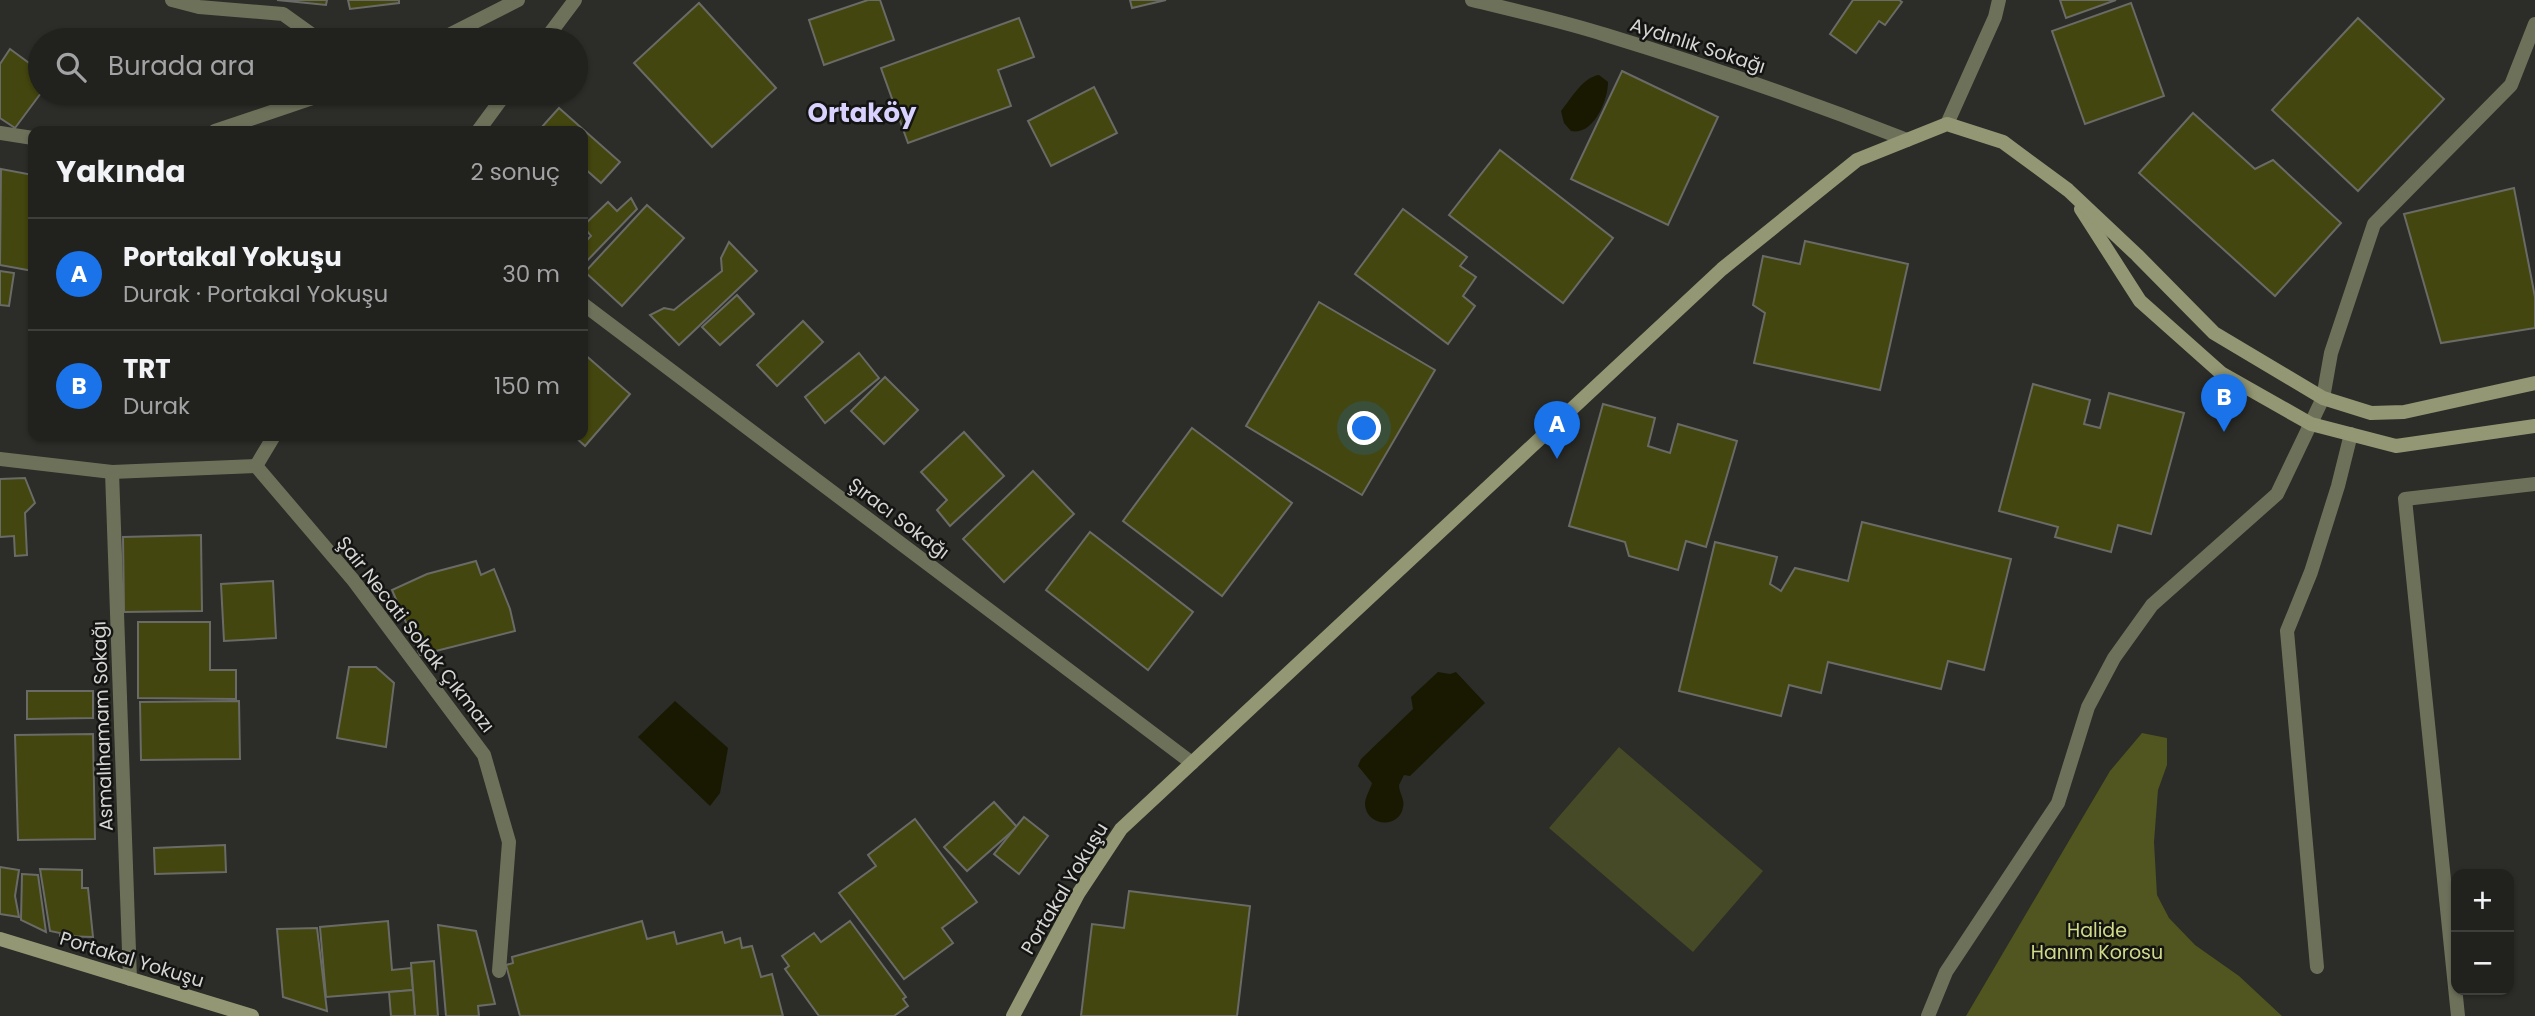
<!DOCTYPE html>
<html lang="tr">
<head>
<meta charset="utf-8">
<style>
  body { margin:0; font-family:Poppins,sans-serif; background:#2d2e2b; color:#f1f3f6 }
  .controls { position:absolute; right:21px; bottom:21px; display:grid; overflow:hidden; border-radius:14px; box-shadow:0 2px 5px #0004 }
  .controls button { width:63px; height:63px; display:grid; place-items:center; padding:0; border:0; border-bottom:2px solid #3e3e3c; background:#21211e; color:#f1f3f6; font:35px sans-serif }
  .you { position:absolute; left:1365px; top:429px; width:24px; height:24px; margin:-18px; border:5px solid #fff; border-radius:50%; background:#1a73e8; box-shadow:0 0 0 10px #1a73e833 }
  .badge { display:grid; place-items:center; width:46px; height:46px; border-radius:50%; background:#1a73e8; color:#fff; font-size:23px; font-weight:700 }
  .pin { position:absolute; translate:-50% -58px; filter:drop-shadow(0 2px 4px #0008) }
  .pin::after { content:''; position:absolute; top:37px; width:24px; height:21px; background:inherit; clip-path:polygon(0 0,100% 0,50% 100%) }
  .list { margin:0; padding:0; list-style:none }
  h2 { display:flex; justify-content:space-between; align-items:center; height:91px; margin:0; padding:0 28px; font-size:30px }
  h2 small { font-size:23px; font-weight:400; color:#a2a3a4 }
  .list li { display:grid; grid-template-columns:46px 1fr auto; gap:21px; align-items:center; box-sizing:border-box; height:112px; padding:0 28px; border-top:2px solid #3e3e3c }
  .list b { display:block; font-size:26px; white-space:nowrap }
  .list p { margin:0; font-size:23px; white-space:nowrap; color:#a2a3a4 }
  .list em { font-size:23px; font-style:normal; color:#a2a3a4 }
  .icon { flex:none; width:38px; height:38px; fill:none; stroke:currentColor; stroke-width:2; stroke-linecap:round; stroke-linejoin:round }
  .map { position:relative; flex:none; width:2535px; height:1016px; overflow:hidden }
  .search { position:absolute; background:#21211e; box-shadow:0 2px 5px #0004; left:28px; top:28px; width:560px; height:77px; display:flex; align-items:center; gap:18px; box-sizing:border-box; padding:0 24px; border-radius:38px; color:#a2a3a4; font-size:26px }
  .panel { position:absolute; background:#21211e; box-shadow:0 2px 5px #0004; left:28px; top:126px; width:560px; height:315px; border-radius:14px }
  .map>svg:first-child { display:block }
  .green { fill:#474a26 }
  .forest { fill:#51551f }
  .water { fill:#181900 }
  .building { fill:#43460e; stroke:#6a6b66; stroke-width:2 }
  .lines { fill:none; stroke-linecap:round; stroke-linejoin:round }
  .service { stroke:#6e715a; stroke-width:14 }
  .minor { stroke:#6e715a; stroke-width:14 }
  .secondary { stroke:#939773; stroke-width:14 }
  .labels { text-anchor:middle; stroke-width:5; stroke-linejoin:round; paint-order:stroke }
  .street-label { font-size:19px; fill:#d6d6d4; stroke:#141413 }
  .park-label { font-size:19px; fill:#d2d987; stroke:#141413 }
  .district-label { font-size:26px; font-weight:bold; fill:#d9d2fe; stroke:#141413 }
</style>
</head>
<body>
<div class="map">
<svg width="2535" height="1016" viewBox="0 0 2535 1016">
  <rect width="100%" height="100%" fill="#2c2c28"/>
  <polygon class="green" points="1619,747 1763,871 1693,952 1549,828"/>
  <polygon class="forest" points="2142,733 2167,738 2167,765 2158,790 2154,842 2157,895 2169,918 2195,945 2239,976 2282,1016 1966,1016 2110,771"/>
  <g class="water">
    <path d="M1599,75L1608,82C1608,101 1593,136 1571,131L1564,123L1561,111C1571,99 1583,77 1599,75Z"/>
    <path d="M1438,672L1450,674L1456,672L1485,703L1410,776L1404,775L1399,785C1399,793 1405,799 1403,807C1400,829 1366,827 1365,804C1365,797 1370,790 1372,783L1358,766L1361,759L1413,709L1411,697Z"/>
    <polygon points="675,701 728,748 720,793 710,806 638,737"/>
  </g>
  <g class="building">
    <polygon points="277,0 327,0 326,5"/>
    <polygon points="348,0 399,0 399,3 350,9"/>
    <polygon points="868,0 880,0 894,40 824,65 809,20"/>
    <polygon points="1130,0 1166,0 1132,8"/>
    <polygon points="1853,0 1899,0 1902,2 1885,25 1879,21 1856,53 1830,34"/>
    <polygon points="2060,0 2116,0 2066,18"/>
    <polygon points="699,3 776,88 712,147 634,63"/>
    <polygon points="2131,3 2164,96 2085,124 2052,31"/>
    <polygon points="1019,18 1034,57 998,70 1011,106 908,143 881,68"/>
    <polygon points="2358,18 2444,99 2358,191 2272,110"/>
    <polygon points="10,49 40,71 41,93 15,128 0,118 0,64"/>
    <polygon points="1622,71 1718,117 1668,225 1571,179"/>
    <polygon points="1094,87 1117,133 1051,166 1028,121"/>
    <polygon points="559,108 620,162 601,183 583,167 583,131 543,131 540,129"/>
    <polygon points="2193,113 2255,169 2273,160 2341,223 2275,296 2139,173"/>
    <polygon points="1500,150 1613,238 1563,303 1449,215"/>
    <polygon points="1,169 33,175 33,271 0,265"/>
    <polygon points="2514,188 2535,297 2535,328 2441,343 2404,214"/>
    <polygon points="631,198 637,209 584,264 583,244 591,236 583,226 608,202 617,211"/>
    <polygon points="647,205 684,238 622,306 585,272"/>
    <polygon points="1403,209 1467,257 1460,266 1476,277 1463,296 1475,306 1448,344 1355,274"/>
    <polygon points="1805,241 1908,264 1880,390 1754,363 1765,313 1753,305 1763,256 1800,264"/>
    <polygon points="729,242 757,271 679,345 650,315 664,308 674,310 722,271 721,258"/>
    <polygon points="0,271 14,273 9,306 0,305"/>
    <polygon points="737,295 754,314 720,345 702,327"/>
    <polygon points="1319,302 1435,370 1362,495 1246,426"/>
    <polygon points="803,321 823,342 777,386 757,365"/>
    <polygon points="583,353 630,394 585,446 574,436 583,436"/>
    <polygon points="859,353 879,378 825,423 805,397"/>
    <polygon points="885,377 918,410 884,444 851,411"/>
    <polygon points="2033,384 2090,400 2084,424 2100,428 2109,393 2184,413 2151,534 2118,525 2111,552 2055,537 2058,527 1999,511"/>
    <polygon points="1603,404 1655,418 1648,446 1670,453 1678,424 1737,441 1706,547 1686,541 1678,570 1629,556 1625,542 1569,526"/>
    <polygon points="1192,428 1292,503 1222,596 1123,521"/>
    <polygon points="964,432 1004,476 950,526 937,510 947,500 921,472"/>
    <polygon points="1033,471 1074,514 1004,582 963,539"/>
    <polygon points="25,478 35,503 25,513 27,555 15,556 14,536 0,537 0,479"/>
    <polygon points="1862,522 2011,559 1984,670 1948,661 1941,689 1828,662 1821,693 1789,685 1781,716 1679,691 1715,542 1777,557 1770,584 1781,591 1795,568 1848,581"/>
    <polygon points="1090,532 1193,612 1148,670 1046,590"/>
    <polygon points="201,535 202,611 124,612 123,537"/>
    <polygon points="476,561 481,575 494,569 510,609 515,631 420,655 392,590 427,574"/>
    <polygon points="273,581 276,638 224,641 221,584"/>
    <polygon points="138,622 210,622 210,670 236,670 236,699 138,698"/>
    <polygon points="349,667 376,667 394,683 386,747 337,738"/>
    <polygon points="27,691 93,691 93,718 27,719"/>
    <polygon points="239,701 240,759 141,760 140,702"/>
    <polygon points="93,734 95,839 18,840 15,735"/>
    <polygon points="994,802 1017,827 967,871 944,847"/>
    <polygon points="1024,817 1048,836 1019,874 994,854"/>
    <polygon points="915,819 977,902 942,928 953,943 904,979 839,893 876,866 868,855"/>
    <polygon points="225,845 226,872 155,874 154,848"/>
    <polygon points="0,867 19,870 15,896 19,917 0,914"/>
    <polygon points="40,869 82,870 82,888 88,888 93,937 60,936 60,933 50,931"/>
    <polygon points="22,874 38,875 46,932 21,920"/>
    <polygon points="1129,891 1250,906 1237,1016 1081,1016 1092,924 1124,928"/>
    <polygon points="388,921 392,970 411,968 413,990 326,997 320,927"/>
    <polygon points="642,921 647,939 674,932 677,944 722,932 725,943 740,938 742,948 752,946 761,977 772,974 783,1016 520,1016 506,965 513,963 512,957"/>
    <polygon points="850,921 906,997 903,999 908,1006 894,1016 819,1016 785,969 789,966 782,956 814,933 821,942"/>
    <polygon points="438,925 476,931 495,1004 478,1006 479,1016 446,1016"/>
    <polygon points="317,928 327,1011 283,997 277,929"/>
    <polygon points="434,961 438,1016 415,1016 411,963"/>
    <polygon points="413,990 415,1016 391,1016 389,992"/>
  </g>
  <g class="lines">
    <g class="service">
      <polyline points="2317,967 2287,631 2311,572 2338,486 2351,434"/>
      <polyline points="1928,1016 1946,972 2058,803 2088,707 2114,658 2152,605 2277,494 2323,398"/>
      <polyline points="2458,1016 2405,499 2535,484"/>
    </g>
    <g class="minor">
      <polyline points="172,0 199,7 283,14 311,34 313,40"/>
      <path d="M1472,0C1517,11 1562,21 1606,35C1708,66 1808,101 1907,140"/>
      <polyline points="439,40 518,0"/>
      <polyline points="545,40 575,0"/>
      <polyline points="1947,124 1995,17 1999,0"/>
      <polyline points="215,131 327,93"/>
      <polyline points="478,131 506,93"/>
      <polyline points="0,133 33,138"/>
      <polyline points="583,304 1192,763"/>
      <polyline points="2323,398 2331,353 2374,224 2511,85 2535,24"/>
      <polyline points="0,459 112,472 256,466"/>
      <polyline points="256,466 354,581 484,755 509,842 499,971"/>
      <polyline points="256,466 274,436"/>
      <polyline points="112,472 130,979"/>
    </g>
    <g class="secondary">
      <polyline points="2081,209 2140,301 2221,373 2311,424 2396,446 2535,426"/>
      <polyline points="0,939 252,1016"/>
      <polyline points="1013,1016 1078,894 1121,829 1722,269 1857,160 1947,124 2003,142 2068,190 2137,255 2214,333 2323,398 2371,413 2404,412 2535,383"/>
    </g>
  </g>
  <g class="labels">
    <g class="street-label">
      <text transform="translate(1698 45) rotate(18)" y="7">Aydınlık Sokağı</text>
      <text transform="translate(899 518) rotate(37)" y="7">Şıracı Sokağı</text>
      <text transform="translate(416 634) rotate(52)" y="7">Şair Necati Sokak Çıkmazı</text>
      <text transform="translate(102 726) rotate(-92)" y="7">Asmalıhamam Sokağı</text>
      <text transform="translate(1064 888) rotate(-59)" y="7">Portakal Yokuşu</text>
      <text transform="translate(132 959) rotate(17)" y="7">Portakal Yokuşu</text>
    </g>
    <g class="park-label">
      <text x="2097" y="937">Halide<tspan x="2097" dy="22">Hanım Korosu</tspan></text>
    </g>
    <g class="district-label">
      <text x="862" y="122">Ortaköy</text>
    </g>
  </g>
</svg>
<div class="controls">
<button>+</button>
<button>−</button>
</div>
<div class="you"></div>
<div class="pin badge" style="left:1557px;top:459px">A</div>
<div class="pin badge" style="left:2224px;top:432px">B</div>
<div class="search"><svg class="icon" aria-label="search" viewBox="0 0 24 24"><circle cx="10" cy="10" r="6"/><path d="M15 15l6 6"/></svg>Burada ara</div>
<section class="panel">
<h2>Yakında<small>2 sonuç</small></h2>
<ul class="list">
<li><span class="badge">A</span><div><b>Portakal Yokuşu</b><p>Durak · Portakal Yokuşu</p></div><em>30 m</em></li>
<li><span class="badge">B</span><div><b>TRT</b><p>Durak</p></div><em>150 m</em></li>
</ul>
</section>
</div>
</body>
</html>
